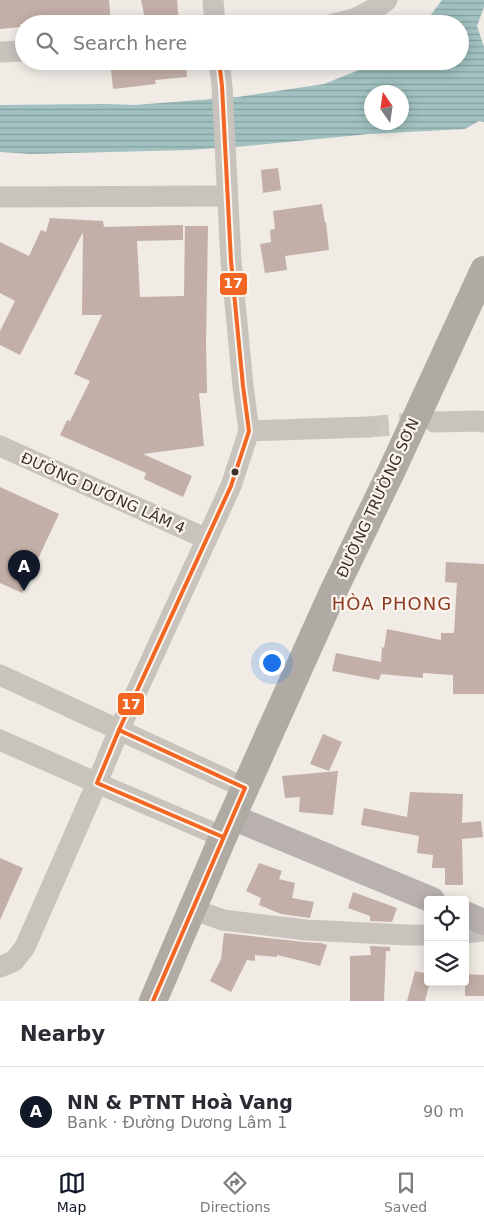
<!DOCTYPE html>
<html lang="en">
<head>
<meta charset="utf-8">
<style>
  body { margin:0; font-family:"DejaVu Sans",sans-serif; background:#f2f2f3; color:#2b2b33 }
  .controls { position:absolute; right:15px; bottom:15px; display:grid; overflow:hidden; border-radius:5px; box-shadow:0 2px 12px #0003 }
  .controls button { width:45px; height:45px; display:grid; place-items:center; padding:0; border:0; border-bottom:1px solid #e1e1e2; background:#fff; color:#2b2b33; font:25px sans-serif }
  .compass { position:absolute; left:364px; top:85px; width:45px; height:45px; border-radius:50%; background:#fff; box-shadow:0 2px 12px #0003; rotate:347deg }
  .you { position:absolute; left:271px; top:662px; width:18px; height:18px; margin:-12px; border:4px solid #fff; border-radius:50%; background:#1a73e8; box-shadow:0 0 0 8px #1a73e833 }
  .badge { display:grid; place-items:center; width:32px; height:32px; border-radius:50%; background:#111827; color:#fff; font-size:16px; font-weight:700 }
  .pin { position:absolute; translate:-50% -41px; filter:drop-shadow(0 1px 2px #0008) }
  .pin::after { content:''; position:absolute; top:26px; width:18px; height:15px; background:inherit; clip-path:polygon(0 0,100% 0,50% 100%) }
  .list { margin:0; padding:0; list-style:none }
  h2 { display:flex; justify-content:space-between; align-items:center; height:65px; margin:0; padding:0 20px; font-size:21px }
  h2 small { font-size:16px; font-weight:400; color:#7c7c81 }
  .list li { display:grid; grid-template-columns:32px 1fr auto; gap:15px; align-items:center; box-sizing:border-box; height:90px; padding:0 20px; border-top:1px solid #e1e1e2 }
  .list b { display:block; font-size:19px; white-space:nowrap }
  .list p { margin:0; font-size:16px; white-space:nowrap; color:#7c7c81 }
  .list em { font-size:16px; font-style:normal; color:#7c7c81 }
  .icon { flex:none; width:28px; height:28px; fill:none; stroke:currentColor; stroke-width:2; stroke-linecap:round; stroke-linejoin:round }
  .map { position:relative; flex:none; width:484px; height:1001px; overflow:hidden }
  .search { position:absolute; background:#fff; box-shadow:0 2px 12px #0003; left:15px; right:15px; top:15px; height:55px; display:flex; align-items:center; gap:12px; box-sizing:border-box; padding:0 18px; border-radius:28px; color:#7c7c81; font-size:19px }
  .sheet { height:155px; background:#fff }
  nav { display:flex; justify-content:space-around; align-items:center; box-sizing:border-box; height:70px; border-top:1px solid #e1e1e2; background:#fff; font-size:14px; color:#7c7c81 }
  nav a { display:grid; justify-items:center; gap:2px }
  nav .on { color:#111827 }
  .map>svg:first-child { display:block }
  .water { fill:url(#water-rules); fill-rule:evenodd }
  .building { fill:#c3afa7 }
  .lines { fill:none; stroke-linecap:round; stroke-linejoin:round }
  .minor-tunnel { stroke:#ccc6c0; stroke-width:21; stroke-dasharray:21 11; stroke-linecap:butt }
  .minor { stroke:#c9c3be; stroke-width:21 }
  .major { stroke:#b8b1ad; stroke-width:26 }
  .highway { stroke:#afaaa4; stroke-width:28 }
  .bus-1-casing { stroke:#fbf5ee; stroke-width:8 }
  .bus-1 { stroke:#f26522; stroke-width:4 }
  .bus-dot { fill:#3b302b; stroke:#fbf5ee; stroke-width:2 }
  .labels { text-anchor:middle; stroke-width:4.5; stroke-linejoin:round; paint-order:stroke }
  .street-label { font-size:15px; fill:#3b302b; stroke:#fbf5ee }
  .quarter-label { font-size:18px; letter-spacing:1px; fill:#8c3b22; stroke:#fbf5ee }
  .line-badge { stroke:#fbf5ee; stroke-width:2 }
  .badge-label { font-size:14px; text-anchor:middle; font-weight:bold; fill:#fff }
</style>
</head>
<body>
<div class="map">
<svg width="484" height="1001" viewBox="0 0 484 1001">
  <defs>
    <pattern id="water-rules" width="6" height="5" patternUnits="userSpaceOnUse" patternTransform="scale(1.25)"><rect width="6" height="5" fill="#a1c2c1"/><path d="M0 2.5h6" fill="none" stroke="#849e9d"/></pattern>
  </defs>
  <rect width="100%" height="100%" fill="#f0ebe5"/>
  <path class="water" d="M442,0H484V7L477,26L484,47V122L479,121L465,129L369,134L246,146L189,150L31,154L0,152V105L105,104L135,105L238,97L324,84L369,66L376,61H460V24H424ZM372,92H402V122H372Z"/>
  <g class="building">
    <polygon points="0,0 109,0 111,24 20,24 20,27 0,29"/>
    <polygon points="141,0 177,0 179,24 146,24"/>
    <polygon points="110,61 186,61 187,77 155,80 156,84 113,89"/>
    <polygon points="278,168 281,190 263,193 261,170"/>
    <polygon points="322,204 325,223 326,222 329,250 285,256 287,270 265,273 260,244 271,242 270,230 275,229 273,211"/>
    <polygon points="50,218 103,221 104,227 183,225 183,240 137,241 140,297 184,296 185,226 208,226 206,343 207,393 199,393 204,446 143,454 192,476 183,497 144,479 146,473 60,435 67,420 70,421 90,381 74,374 102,315 82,315 83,232 20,355 0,345 0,331 15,301 0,293 0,242 29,256 41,230 46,232"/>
    <polygon points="0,487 59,514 22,593 0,583"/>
    <polygon points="446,562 484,564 484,694 453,694 453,675 423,673 423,678 381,674 379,680 332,671 336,653 381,662 382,647 384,648 387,629 441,640 441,633 454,633 457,583 445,582"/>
    <polygon points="323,734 342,742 329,771 310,764"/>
    <polygon points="338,771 333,815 299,812 300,797 285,798 282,776"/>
    <polygon points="410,792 463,794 462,823 481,821 483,837 462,839 463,885 445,885 445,868 432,868 433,855 417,853 419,836 361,825 364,808 407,817"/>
    <polygon points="0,858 23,868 0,920"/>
    <polygon points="259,863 282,871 279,879 295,883 292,898 314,902 310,918 281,914 259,905 261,898 246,891"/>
    <polygon points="353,892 397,908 392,922 370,921 370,916 348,908"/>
    <polygon points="224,933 304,942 321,943 327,945 320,966 306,962 277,955 277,957 255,955 255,961 247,960 231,992 210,981 221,959"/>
    <polygon points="370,946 390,947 390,951 386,951 384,1001 350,1001 350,956 371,955"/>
    <polygon points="415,971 428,974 428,982 430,982 425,1001 407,1001"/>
    <polygon points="465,974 484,975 484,996 465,996"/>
  </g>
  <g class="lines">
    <polyline class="minor-tunnel" points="368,427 427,422"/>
    <g class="minor">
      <polyline points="213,0 215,24"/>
      <polyline points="333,24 354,19 379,6 387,0"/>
      <polyline points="0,52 24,51"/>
      <polyline points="0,197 227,196"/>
      <polyline points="434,422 481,421 484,422"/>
      <polyline points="249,431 368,427"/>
      <polyline points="0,446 207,539"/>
      <polyline points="0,675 245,788"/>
      <polyline points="0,740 97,783 223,837"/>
      <polyline points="192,909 223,920 306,930 408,935 428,935"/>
      <polyline points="465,933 484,931"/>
      <polyline points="0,967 14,961 25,947 97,783 119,730 231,486 249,431 243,386 231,261 222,86 219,61"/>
    </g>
    <g class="major">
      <polyline points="232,817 432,900"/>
      <polyline points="465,914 484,922"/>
    </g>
    <polyline class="highway" points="153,1001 223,837 334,590 392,470 484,270"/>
    <g class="bus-1-casing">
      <g id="bus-1">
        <polyline points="219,61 222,86 231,261 243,386 249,431 231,486 119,730 97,783 223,837"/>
        <polyline points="119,730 245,788 153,1001"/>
      </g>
    </g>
    <use href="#bus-1" class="bus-1"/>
  </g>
  <circle class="bus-dot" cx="235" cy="472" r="4.5"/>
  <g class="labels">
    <g class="street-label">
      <text transform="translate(103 493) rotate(24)" y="5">ĐƯỜNG DƯƠNG LÂM 4</text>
      <text transform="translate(378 498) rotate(-65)" y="5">ĐƯỜNG TRƯỜNG SƠN</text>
    </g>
    <g class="quarter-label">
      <text x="392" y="610">HÒA PHONG</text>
    </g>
  </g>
  <g class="line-badge">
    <rect x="219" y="272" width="29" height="24" rx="5" fill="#f26522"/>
    <rect x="117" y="692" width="28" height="24" rx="5" fill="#f26522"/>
  </g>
  <g class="badge-label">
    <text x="233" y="288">17</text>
    <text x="131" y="709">17</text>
  </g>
</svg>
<div class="controls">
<button><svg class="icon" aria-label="locate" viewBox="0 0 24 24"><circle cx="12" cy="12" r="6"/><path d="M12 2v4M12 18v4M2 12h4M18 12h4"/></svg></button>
<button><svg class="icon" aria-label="layers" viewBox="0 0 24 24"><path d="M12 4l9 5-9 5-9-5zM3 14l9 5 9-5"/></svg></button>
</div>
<svg class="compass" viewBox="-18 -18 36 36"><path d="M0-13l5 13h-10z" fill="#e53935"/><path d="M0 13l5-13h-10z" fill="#7c7c81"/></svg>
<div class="you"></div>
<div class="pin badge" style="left:24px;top:591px">A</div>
<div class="search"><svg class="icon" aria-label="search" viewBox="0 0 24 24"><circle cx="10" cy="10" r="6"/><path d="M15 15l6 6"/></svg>Search here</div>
</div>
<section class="sheet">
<h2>Nearby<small></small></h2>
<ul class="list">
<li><span class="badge">A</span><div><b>NN &amp; PTNT Hoà Vang</b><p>Bank · Đường Dương Lâm 1</p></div><em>90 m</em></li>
</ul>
</section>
<nav>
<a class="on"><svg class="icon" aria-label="map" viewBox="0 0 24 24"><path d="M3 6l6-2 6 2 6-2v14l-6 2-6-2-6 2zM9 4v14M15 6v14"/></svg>Map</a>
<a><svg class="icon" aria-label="directions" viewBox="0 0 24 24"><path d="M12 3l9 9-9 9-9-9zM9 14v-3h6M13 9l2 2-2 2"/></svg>Directions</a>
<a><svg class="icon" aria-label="saved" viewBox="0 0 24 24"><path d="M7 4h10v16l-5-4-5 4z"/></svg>Saved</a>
</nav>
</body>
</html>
